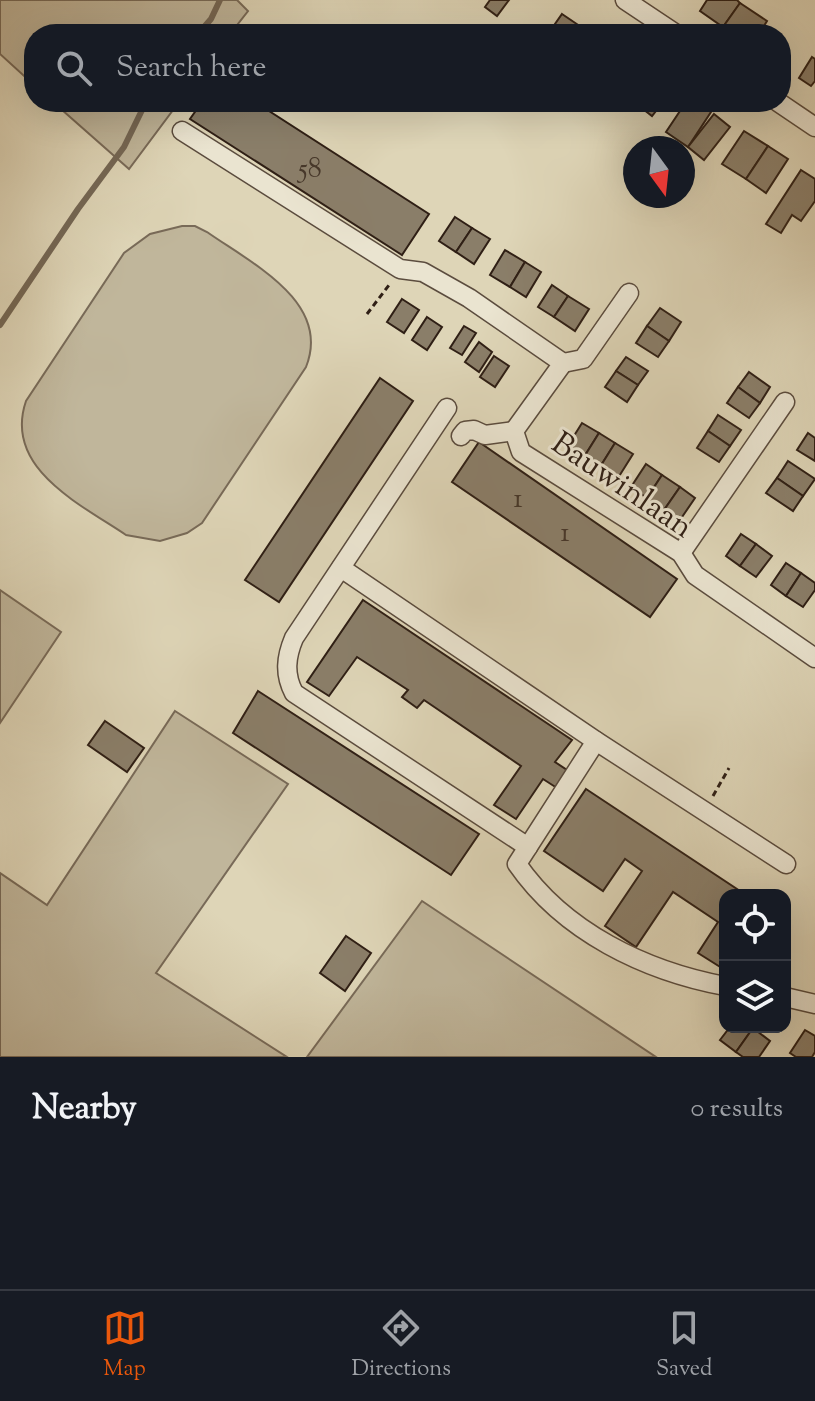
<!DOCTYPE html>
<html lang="en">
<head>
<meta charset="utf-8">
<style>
  body { margin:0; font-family:"Sorts Mill Goudy",serif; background:#20242c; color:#f1f3f6 }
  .controls { position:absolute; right:24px; bottom:24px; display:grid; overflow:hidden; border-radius:16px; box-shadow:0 8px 32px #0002 }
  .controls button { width:72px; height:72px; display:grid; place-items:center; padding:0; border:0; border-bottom:2px solid #363941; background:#171b24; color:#f1f3f6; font:40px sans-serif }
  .compass { position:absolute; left:623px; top:136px; width:72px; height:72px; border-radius:50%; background:#171b24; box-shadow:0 8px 32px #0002; rotate:165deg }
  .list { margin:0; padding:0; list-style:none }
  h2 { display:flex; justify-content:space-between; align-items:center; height:104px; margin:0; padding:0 32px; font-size:34px }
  h2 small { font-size:26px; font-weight:400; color:#9ea1a6 }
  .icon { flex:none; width:44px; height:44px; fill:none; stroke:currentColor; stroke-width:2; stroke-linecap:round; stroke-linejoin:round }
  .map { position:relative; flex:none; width:815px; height:1057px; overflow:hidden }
  .search { position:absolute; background:#171b24; box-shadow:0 8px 32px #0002; left:24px; right:24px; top:24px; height:88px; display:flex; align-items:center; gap:20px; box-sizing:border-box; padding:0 28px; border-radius:32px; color:#9ea1a6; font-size:30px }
  .sheet { height:232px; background:#171b24 }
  nav { display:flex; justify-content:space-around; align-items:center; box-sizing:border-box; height:112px; border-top:2px solid #363941; background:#171b24; font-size:22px; color:#9ea1a6 }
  nav a { display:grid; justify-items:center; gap:4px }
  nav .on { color:#ea580c }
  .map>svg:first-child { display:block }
  .green { fill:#c0b69b; stroke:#786a58; stroke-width:2 }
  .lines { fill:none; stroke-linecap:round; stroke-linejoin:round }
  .stream { stroke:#746755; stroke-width:6 }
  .building { fill:#8a7e69; stroke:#2f1f15; stroke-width:2 }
  .minor-casing { stroke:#5b4c3e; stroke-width:21 }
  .path { stroke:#2f1f15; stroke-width:3; stroke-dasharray:6 4; stroke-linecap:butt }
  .minor { stroke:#eae4d0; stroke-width:18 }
  .labels { text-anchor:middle; stroke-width:6; stroke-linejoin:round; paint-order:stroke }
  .number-label { font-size:28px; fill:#46372a }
  .street-label { font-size:32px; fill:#2f1f15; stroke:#eae4d0 }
</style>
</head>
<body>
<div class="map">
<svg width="815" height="1057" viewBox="0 0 815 1057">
  <rect width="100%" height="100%" fill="#ded5b7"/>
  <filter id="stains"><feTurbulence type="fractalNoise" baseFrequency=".0025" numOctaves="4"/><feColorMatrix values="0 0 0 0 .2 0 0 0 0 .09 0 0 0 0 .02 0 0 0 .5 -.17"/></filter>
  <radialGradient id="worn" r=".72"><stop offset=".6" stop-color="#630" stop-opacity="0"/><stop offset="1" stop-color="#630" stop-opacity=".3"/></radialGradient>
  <g class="green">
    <polygon points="0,0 237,0 248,11 230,34 34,34 34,85 0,54"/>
    <polygon points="53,102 179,102 129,169"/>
    <path d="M182,226H195L207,232C251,263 332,302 306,367L202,523L187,533L160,541L126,535C80,504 3,468 26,401L124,253L150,234Z"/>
    <polygon points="0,590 61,632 0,723"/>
    <polygon points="175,711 288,784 156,973 287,1057 0,1057 0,873 47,905"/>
    <polygon points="422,901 656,1057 307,1057"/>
  </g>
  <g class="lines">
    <g class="stream">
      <polyline points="198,34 211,19 220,0"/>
      <polyline points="0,325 78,209 124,147 146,102"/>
    </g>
  </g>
  <g class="building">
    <polygon points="490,0 509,0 497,16 485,7"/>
    <polygon points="707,0 737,0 740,3 723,27 700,11"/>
    <polygon points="740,3 767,21 759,34 733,34 723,27"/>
    <polygon points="562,14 587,31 585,34 548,34"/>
    <polygon points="812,57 815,59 815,81 811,86 799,78"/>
    <polygon points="202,102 255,102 429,214 402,255 190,119"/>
    <polygon points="634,102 663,102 652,116"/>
    <polygon points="686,102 696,102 711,112 688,147 666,132"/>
    <polygon points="714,114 730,127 704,160 688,147"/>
    <polygon points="744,131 768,146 746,179 722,164"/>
    <polygon points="768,146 788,159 766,193 746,179"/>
    <polygon points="801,170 815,179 815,201 801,221 792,215 781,233 766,224"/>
    <polygon points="455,217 472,228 456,252 439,241"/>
    <polygon points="472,228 490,239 474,264 456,252"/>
    <polygon points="505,250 525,262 510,287 490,275"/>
    <polygon points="525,262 541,272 526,297 510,287"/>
    <polygon points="552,285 568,296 554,317 538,307"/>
    <polygon points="568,296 589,309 575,331 554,317"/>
    <polygon points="402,299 419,310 404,333 387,322"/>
    <polygon points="660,308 681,322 669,341 647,326"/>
    <polygon points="427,317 442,327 427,350 412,340"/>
    <polygon points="464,326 476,333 462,355 450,348"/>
    <polygon points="647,326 669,341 658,357 636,343"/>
    <polygon points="479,342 492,352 479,372 465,362"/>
    <polygon points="494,356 509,366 495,387 480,377"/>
    <polygon points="626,357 648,371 638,385 616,371"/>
    <polygon points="616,371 638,385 627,402 605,387"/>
    <polygon points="749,372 770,387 760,403 738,387"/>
    <polygon points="380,378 413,401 279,602 245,580"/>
    <polygon points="738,387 760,403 749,418 727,403"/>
    <polygon points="718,415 741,430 730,446 708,431"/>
    <polygon points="582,423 599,433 584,457 567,447"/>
    <polygon points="708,431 730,446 719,462 697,448"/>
    <polygon points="599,433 615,443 600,467 584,457"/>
    <polygon points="808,433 815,438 815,461 797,450"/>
    <polygon points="479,442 677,579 650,617 452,482"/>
    <polygon points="615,443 633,454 618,478 600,467"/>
    <polygon points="788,461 815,479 803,496 777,478"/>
    <polygon points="646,464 662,475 647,498 631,487"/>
    <polygon points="662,475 680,487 664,510 647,498"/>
    <polygon points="777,478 803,496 793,511 766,493"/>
    <polygon points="680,487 695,498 680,520 664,510"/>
    <polygon points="741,534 756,544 740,566 726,556"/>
    <polygon points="756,544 772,556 756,577 740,566"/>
    <polygon points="786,563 801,573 786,596 771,585"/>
    <polygon points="801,573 815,583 815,590 803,607 786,596"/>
    <polygon points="363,600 572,740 555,762 570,772 557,788 543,779 516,819 494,805 521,766 424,700 417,708 402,697 408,690 357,657 329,696 307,682"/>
    <polygon points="258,691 479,834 451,875 233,733"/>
    <polygon points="105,721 144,748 127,772 88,745"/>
    <polygon points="586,789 746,895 725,895 725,970 698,953 718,922 673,892 636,947 605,926 642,871 625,859 603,891 544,851"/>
    <polygon points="346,936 371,953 345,991 320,973"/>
    <polygon points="730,1027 753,1028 736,1052 720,1040"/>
    <polygon points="753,1028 770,1041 759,1057 743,1057 736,1052"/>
    <polygon points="805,1030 815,1036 815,1052 812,1057 796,1057 790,1053"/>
  </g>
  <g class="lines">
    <g class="minor-casing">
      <g id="minor">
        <polyline points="625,0 676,34"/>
        <polyline points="778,102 815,127"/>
        <polyline points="182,131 400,269 423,272 469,298 563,363 514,431 521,452 681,553 695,575 815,658"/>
        <polyline points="563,363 583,359 629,293"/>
        <path d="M447,408L294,638C286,657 284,674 294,693L528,847"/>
        <polyline points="461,436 465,431 474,430 485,435 514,431"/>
        <polyline points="681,553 785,402"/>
        <polyline points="341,568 596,741 786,864"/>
        <path d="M596,741L517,864C564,932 645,971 725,986"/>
        <polyline points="785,997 815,1004"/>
      </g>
    </g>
    <g class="path">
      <polyline points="367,314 389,285"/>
      <polyline points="713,796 729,768"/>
    </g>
    <use href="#minor" class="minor"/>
  </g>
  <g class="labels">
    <g class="number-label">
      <text x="310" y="177">58</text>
      <text x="518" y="507">1</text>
      <text x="565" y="541">1</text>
    </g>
    <g class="street-label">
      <text transform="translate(623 484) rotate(34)" y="11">Bauwinlaan</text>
    </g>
  </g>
  <rect width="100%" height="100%" filter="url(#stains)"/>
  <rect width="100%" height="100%" fill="url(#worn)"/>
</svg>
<div class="controls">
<button><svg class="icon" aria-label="locate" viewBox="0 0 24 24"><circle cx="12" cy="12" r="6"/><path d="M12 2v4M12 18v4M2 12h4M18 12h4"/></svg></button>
<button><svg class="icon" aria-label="layers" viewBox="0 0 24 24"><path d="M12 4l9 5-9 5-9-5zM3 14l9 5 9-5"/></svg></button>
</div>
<svg class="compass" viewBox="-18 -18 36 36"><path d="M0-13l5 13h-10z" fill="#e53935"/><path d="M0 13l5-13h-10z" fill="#9ea1a6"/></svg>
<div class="search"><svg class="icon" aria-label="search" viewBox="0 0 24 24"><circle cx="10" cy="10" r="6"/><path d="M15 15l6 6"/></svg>Search here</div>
</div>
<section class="sheet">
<h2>Nearby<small>0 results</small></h2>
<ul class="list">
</ul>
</section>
<nav>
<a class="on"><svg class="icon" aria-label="map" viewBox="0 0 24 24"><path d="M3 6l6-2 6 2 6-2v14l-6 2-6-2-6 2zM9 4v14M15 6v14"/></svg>Map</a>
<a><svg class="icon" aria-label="directions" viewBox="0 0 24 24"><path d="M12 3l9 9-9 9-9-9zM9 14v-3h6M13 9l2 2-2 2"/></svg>Directions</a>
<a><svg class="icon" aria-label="saved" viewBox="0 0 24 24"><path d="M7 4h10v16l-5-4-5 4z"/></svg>Saved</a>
</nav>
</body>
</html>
